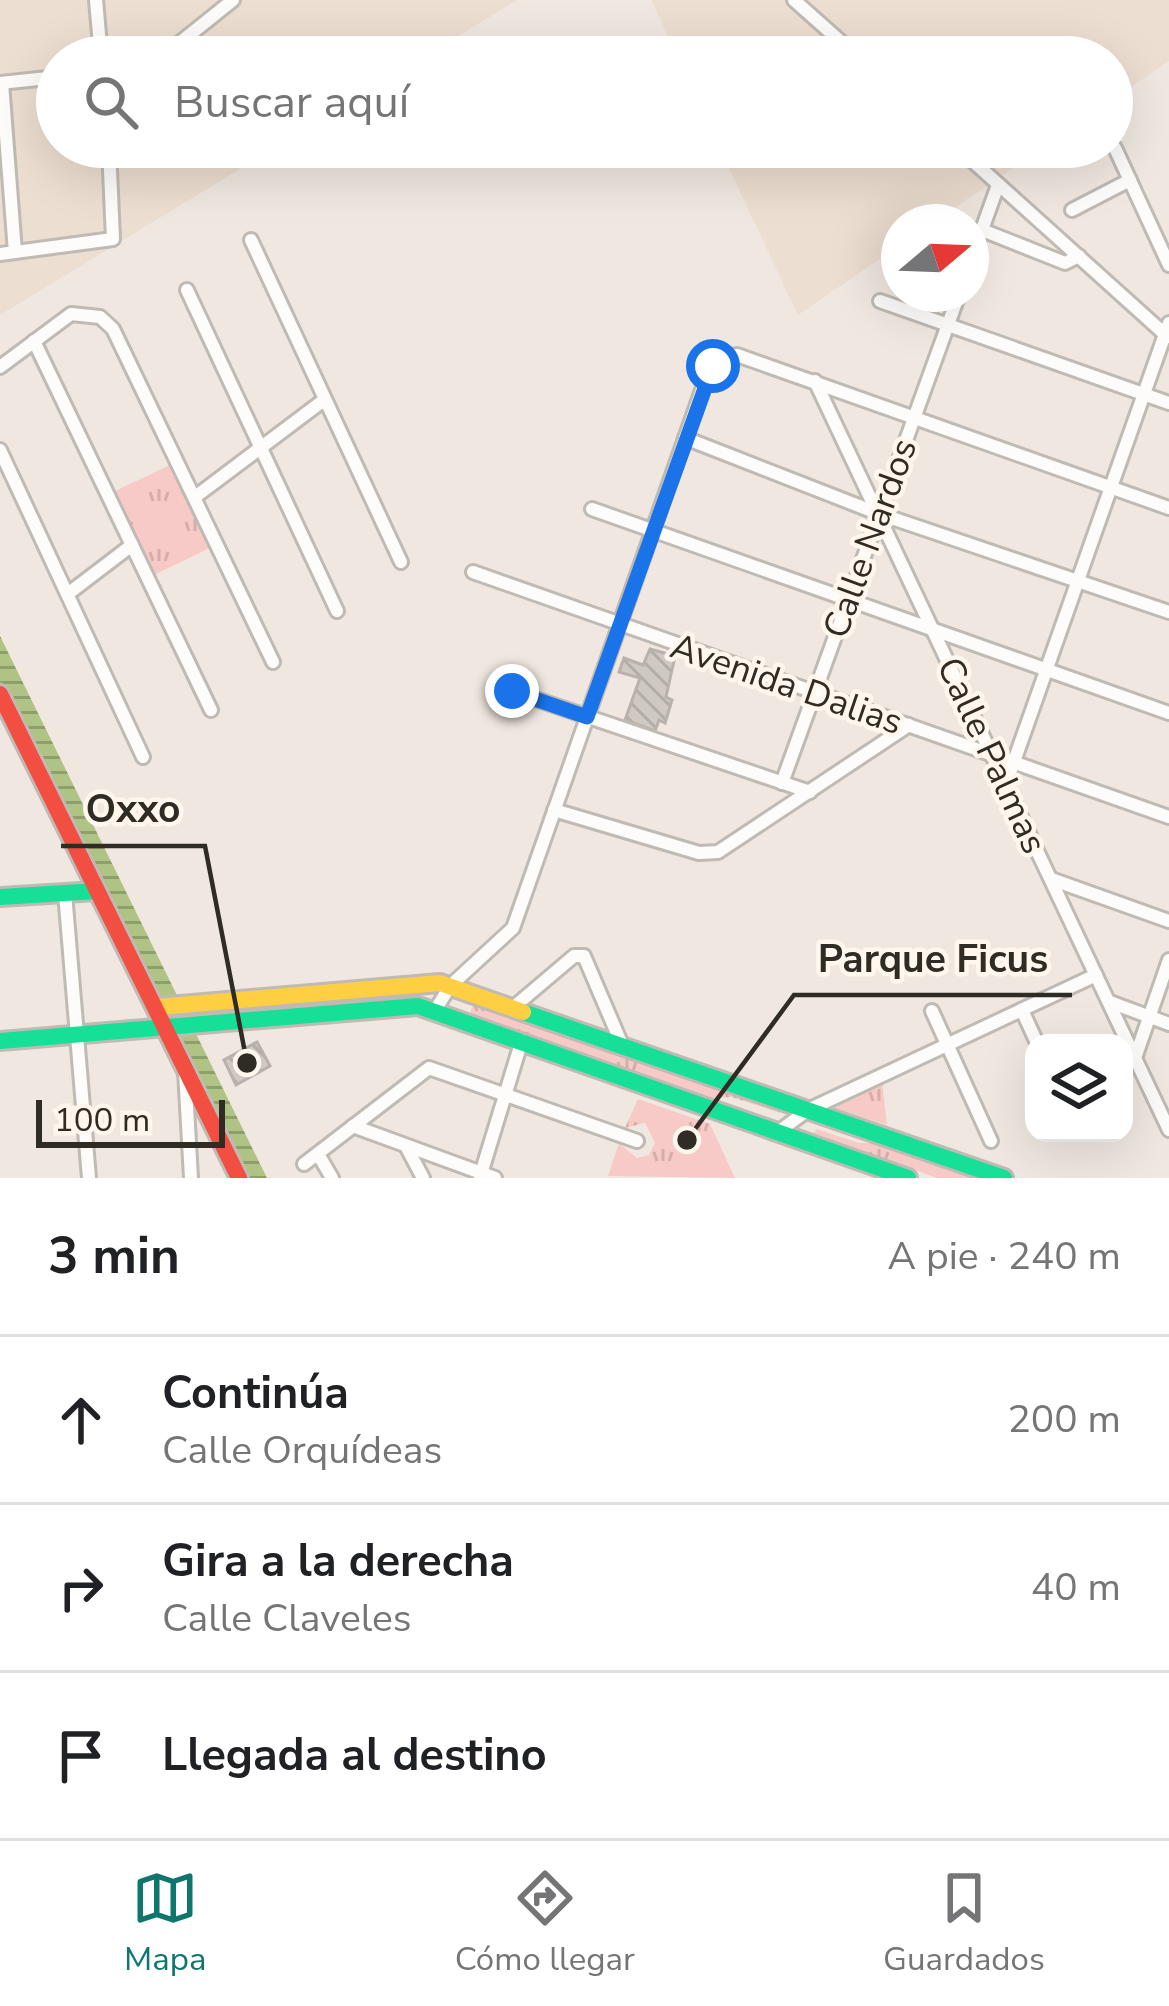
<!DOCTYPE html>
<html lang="es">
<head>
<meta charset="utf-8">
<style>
  body { margin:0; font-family:"Nunito Sans",sans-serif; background:#f2f2f2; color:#202124 }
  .controls { position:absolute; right:36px; bottom:36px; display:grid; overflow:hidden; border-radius:24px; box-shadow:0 12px 48px #0002 }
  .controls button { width:108px; height:108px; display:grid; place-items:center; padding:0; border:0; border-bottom:3px solid #e0e0e0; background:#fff; color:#202124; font:60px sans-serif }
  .compass { position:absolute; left:881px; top:204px; width:108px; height:108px; border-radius:50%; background:#fff; box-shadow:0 12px 48px #0002; rotate:71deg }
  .scale { position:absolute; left:36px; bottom:30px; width:189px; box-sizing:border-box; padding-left:12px; border:6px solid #2f2b25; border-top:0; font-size:33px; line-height:42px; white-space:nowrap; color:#2f2b25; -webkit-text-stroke:9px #fff7ee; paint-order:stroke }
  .stop { position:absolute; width:36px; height:36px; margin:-27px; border:9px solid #1a73e8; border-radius:50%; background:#fff }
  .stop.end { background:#1a73e8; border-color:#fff; box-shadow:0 3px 12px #0008 }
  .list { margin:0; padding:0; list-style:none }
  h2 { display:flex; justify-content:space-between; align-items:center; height:156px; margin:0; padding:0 48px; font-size:51px }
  h2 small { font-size:39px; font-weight:400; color:#757577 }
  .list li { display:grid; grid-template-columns:78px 1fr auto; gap:36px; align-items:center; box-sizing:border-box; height:168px; padding:0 48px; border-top:3px solid #e0e0e0 }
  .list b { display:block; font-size:45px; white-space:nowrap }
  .list p { margin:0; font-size:39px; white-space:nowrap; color:#757577 }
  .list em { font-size:39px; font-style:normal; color:#757577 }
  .icon { flex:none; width:66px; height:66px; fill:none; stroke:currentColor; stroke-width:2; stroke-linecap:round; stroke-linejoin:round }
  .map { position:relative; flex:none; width:1169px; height:1178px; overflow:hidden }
  .search { position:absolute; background:#fff; box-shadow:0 12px 48px #0002; left:36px; right:36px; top:36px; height:132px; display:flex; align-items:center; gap:30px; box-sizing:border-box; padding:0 42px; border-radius:66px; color:#757577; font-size:45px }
  .sheet { height:660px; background:#fff }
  nav { display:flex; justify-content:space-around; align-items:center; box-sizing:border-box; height:168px; border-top:3px solid #e0e0e0; background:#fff; font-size:33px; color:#757577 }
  nav a { display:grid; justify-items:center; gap:6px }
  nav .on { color:#0f766e }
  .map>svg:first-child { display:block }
  .built { fill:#ecded0 }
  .grass { fill:url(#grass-tufts) }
  .water { fill:url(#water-rules) }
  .building { fill:url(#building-back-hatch); stroke:#b8b1ac; stroke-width:3 }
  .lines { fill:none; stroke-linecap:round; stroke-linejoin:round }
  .street-casing { stroke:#c0bab4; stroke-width:18 }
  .fast-casing { stroke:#c0bab4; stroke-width:22 }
  .slow-casing { stroke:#c0bab4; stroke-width:22 }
  .jam-casing { stroke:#c0bab4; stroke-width:22 }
  .street { stroke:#fdfcfa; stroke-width:12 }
  .fast { stroke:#16e098; stroke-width:16 }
  .slow { stroke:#ffcf43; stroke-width:16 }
  .jam { stroke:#f24e42; stroke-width:16 }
  .route { stroke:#1a73e8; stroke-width:15 }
  .labels { text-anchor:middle; stroke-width:9; stroke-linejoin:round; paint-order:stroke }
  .street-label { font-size:36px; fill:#2f2b25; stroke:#fff7ee }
  .leader { fill:none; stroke:#2f2b25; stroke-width:4.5 }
  .callout-dot { fill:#2f2b25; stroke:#fff7ee; stroke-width:4.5 }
  .callout-label { font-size:39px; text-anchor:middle; font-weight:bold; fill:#2f2b25; stroke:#fff7ee; stroke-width:9; stroke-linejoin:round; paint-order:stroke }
</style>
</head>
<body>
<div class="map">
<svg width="1169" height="1178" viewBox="0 0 1169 1178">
  <defs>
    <pattern id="grass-tufts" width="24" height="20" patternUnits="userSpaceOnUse" patternTransform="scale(3)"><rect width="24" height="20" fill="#f8cac7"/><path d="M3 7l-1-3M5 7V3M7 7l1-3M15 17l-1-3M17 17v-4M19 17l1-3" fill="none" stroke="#d5aeab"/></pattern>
    <pattern id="water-rules" width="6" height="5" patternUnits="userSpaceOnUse" patternTransform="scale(3)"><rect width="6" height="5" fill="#afc384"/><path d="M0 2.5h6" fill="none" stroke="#8f9f6c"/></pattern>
    <pattern id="building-back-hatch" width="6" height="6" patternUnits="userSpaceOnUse" patternTransform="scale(3)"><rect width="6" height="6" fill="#d0c9c3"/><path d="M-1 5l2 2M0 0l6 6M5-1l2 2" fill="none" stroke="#b3ada7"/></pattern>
  </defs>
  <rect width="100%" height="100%" fill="#f0e8e0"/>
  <g class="built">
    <polygon points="0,0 517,0 424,57 57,57 57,147 276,147 0,315"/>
    <polygon points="651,0 1169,0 1169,61 1112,100 1112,57 678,57"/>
    <polygon points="719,147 1044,147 934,222 899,222 899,246 798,315"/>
  </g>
  <g class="grass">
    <polygon points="176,462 218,544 150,577 109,494"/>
    <polygon points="474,1002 781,1108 780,1113 731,1097 712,1098 470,1013"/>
    <polygon points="882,1081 887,1125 834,1108"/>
    <polygon points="638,1099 710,1124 735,1178 608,1176 619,1143 637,1158 649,1155 655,1143 645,1123 625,1128"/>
    <polygon points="817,1129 859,1143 878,1143 977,1178 937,1178 814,1133"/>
  </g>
  <polygon class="water" points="0,636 267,1178 246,1178 0,682"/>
  <g class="building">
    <polygon points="650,649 675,656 666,697 672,700 665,723 659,720 655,731 625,720 640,678 619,672 624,658 643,665"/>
    <polygon points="257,1042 270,1066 236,1085 224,1060"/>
  </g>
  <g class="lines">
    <g class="street-casing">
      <g id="street">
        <polyline points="96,0 101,57"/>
        <polyline points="794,0 858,57"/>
        <polyline points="151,57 177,45 233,0"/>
        <polyline points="0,83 57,77"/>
        <polyline points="2,83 15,252"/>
        <polyline points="957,147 1168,337"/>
        <polyline points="1115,148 1169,265"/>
        <polyline points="1072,210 1130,180"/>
        <polyline points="982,230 1065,263 1079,256"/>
        <polyline points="251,240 401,562"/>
        <polyline points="0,254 113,239 109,147"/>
        <polyline points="971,260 998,185"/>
        <polyline points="187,290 337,611"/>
        <polyline points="880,301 1169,403"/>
        <polyline points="34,341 211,710"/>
        <polyline points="0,367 71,314 100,317 113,329 273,662"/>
        <polyline points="815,381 1169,1130"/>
        <polyline points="685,438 877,513 1169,612"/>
        <polyline points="0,450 143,757"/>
        <polyline points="195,497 324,400"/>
        <polyline points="592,509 1169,713"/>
        <polyline points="473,572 1169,817"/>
        <polyline points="69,593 132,545"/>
        <polyline points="512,691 810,792"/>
        <polyline points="782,783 959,294"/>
        <polyline points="1006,784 1169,323"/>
        <polyline points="554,810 699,853 718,852 909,725"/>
        <polyline points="1051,879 1169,921"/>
        <polyline points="65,893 89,1178"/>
        <polyline points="1110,1002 1169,1024"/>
        <polyline points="515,1006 574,956 584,956 622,1045"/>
        <polyline points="436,1009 450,986 513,928 708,373 721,359 737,355 1169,508"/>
        <polyline points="1022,1010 1037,1043"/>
        <polyline points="932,1011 991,1141"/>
        <polyline points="1135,1058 1169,960"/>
        <polyline points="185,1071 191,1178"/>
        <polyline points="353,1126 495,1178"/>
        <polyline points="778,1132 808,1110 1096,975"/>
        <polyline points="406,1146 423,1178"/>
        <polyline points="318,1154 332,1178"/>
        <polyline points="304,1164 429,1068 637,1141"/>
        <polyline points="480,1177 522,1040"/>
      </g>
    </g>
    <g class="fast-casing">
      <g id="fast">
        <polyline points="0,897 97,891"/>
        <polyline points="523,1012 1004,1178"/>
        <polyline points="0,1041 418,1006 908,1178"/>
      </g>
    </g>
    <g class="slow-casing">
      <polyline id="slow" points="157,1007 440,983 523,1012"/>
    </g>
    <g class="jam-casing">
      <polyline id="jam" points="0,694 239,1178"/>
    </g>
    <use href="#street" class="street"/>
    <use href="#fast" class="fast"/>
    <use href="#slow" class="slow"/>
    <use href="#jam" class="jam"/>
  </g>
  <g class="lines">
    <polyline class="route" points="512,691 587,717 713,366"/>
  </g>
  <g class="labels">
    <g class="street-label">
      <text transform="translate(869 538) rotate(-70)" y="13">Calle Nardos</text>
      <text transform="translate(787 683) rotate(19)" y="13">Avenida Dalias</text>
      <text transform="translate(993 755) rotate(65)" y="13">Calle Palmas</text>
    </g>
  </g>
  <path class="leader" d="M247 1063L205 846H61M687 1140L794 995H1072"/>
  <g class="callout-dot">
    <circle cx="247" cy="1063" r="12"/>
    <circle cx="687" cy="1140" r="12"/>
  </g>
  <g class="callout-label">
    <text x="133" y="822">Oxxo</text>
    <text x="933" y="972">Parque Ficus</text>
  </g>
</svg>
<div class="controls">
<button><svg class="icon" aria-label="layers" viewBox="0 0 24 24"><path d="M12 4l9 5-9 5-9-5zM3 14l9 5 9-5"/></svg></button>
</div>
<svg class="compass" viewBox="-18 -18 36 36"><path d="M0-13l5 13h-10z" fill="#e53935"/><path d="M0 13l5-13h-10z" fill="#757577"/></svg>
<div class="scale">100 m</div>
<div class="stop" style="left:713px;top:366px"></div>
<div class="stop end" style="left:512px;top:691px"></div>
<div class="search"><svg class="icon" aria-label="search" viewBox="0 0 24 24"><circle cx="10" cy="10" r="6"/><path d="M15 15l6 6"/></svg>Buscar aquí</div>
</div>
<section class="sheet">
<h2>3 min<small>A pie · 240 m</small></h2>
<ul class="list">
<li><svg class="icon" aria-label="ahead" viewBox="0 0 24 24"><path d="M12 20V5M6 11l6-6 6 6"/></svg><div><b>Continúa</b><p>Calle Orquídeas</p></div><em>200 m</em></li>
<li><svg class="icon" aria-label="right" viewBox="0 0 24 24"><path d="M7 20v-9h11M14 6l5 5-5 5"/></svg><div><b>Gira a la derecha</b><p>Calle Claveles</p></div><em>40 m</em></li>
<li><svg class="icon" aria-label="arrive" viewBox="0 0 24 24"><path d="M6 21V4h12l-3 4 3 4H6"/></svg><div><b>Llegada al destino</b></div></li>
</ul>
</section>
<nav>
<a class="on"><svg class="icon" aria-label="map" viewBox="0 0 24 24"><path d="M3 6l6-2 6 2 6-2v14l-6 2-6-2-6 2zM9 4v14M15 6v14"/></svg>Mapa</a>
<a><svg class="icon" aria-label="directions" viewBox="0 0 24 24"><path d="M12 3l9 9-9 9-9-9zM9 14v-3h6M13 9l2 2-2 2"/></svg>Cómo llegar</a>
<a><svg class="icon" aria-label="saved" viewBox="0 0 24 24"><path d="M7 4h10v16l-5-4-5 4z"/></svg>Guardados</a>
</nav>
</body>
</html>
